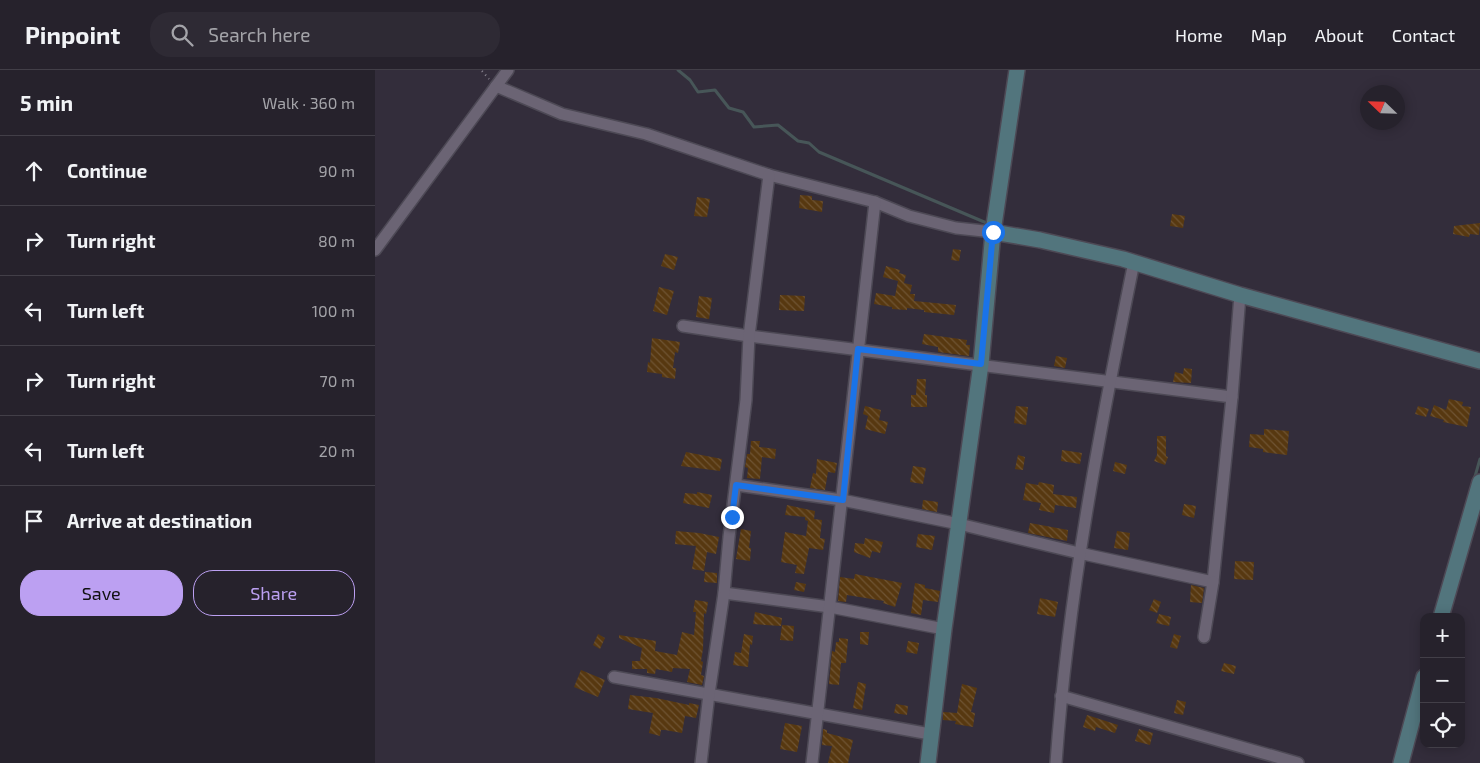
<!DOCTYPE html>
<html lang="en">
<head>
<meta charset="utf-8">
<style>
  body { margin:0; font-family:"Exo 2",sans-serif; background:#2e2a34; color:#f1f3f6 }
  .controls { position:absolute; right:15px; bottom:15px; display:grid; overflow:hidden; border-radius:10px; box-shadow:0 2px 12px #0003 }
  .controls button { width:45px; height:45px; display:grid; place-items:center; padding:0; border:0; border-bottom:1px solid #423f48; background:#26222c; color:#f1f3f6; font:25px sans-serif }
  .compass { position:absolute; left:985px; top:15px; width:45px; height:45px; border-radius:50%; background:#26222c; box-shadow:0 2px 12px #0003; rotate:293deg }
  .stop { position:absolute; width:15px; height:15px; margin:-11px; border:4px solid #1a73e8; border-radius:50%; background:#fff }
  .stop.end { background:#1a73e8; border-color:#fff; box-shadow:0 1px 5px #0008 }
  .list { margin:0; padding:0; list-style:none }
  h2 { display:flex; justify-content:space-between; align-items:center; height:65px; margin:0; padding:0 20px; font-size:21px }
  h2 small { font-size:16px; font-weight:400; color:#a4a4a9 }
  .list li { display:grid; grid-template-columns:32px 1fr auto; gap:15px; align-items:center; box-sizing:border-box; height:70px; padding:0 20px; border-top:1px solid #423f48 }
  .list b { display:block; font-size:19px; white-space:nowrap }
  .list em { font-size:16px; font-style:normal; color:#a4a4a9 }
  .actions { display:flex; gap:10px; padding:15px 20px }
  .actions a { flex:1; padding:11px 0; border:1px solid #bca0f2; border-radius:20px; text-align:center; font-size:18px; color:#bca0f2 }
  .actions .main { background:#bca0f2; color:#111 }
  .icon { flex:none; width:28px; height:28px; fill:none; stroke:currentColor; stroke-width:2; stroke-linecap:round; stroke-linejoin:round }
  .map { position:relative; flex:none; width:1105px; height:693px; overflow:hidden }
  header { display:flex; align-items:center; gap:30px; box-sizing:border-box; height:70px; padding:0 25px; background:#26222c; border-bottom:1px solid #423f48 }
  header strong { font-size:24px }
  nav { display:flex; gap:28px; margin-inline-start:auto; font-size:18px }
  .search { width:350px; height:45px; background:#2e2a34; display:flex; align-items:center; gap:12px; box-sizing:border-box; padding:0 18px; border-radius:20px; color:#a4a4a9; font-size:19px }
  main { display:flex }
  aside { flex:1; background:#26222c }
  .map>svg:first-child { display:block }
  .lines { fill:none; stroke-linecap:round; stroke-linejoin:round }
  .stream { stroke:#475658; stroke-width:3 }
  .building { fill:url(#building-back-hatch) }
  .street-casing { stroke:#4d4955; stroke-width:14 }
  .secondary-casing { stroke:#4d4955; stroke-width:18 }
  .path { stroke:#908c97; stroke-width:2; stroke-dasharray:1 4; stroke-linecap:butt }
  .street { stroke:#6b6474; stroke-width:11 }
  .secondary { stroke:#52757d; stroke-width:15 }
  .route { stroke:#1a73e8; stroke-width:6 }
</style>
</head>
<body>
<header>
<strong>Pinpoint</strong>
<div class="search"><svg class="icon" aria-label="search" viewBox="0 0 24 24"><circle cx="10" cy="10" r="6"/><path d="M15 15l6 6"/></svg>Search here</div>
<nav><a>Home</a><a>Map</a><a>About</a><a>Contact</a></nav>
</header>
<main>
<aside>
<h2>5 min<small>Walk · 360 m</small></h2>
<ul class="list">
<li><svg class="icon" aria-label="ahead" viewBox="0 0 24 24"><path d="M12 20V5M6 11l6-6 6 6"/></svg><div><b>Continue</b></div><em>90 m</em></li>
<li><svg class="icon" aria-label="right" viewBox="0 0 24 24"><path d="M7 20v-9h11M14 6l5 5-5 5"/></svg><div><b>Turn right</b></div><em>80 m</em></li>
<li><svg class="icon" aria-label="left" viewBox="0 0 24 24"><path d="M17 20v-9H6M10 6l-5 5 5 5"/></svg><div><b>Turn left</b></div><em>100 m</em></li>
<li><svg class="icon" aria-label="right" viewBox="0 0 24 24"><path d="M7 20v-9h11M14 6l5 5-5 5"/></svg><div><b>Turn right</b></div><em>70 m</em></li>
<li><svg class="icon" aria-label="left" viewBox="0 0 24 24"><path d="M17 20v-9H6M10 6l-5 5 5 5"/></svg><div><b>Turn left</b></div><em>20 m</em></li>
<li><svg class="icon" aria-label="arrive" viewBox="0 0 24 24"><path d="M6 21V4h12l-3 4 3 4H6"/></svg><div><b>Arrive at destination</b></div></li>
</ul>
<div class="actions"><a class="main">Save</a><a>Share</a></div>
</aside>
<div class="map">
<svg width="1105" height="693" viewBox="0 0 1105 693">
  <defs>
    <pattern id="building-back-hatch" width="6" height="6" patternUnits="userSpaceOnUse" patternTransform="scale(1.25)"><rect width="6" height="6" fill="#573810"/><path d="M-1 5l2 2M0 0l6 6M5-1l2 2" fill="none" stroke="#6f5433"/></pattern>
  </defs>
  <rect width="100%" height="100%" fill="#332d3b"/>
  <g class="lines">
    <g class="stream">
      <polyline points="303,0 315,10 323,22 340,20 354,38 368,42 379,57 403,55 423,71 434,73 444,82 614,154"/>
      <polyline points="1099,410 1105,389"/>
      <polyline points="1046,603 1049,594"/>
    </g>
  </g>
  <g class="building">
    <polygon points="425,125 437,126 437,130 448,131 447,142 424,138"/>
    <polygon points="322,127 335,129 332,147 319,146"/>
    <polygon points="797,144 810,146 808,158 795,156"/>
    <polygon points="1105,153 1104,165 1095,164 1094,167 1078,164 1079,156"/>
    <polygon points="578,179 586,180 584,191 576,190"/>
    <polygon points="290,184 303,187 299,200 286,196"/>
    <polygon points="511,196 525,200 524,203 531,205 529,213 537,215 535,224 540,224 539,231 581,235 579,245 549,242 549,240 532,238 532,240 517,239 517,237 499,234 501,223 520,226 523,211 508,207"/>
    <polygon points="284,217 299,221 292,245 278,241"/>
    <polygon points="405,225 430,226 429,241 404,240"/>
    <polygon points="324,226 337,228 334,249 321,247"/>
    <polygon points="549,264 592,270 591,275 595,275 594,286 563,282 563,277 547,274"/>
    <polygon points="277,268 305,272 303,283 300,282 298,298 301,298 300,309 287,307 287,304 272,302 273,292 275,293"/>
    <polygon points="681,286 692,288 690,298 679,296"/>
    <polygon points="809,298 817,299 816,313 798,312 800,302 808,304"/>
    <polygon points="542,309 551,309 550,325 552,325 552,337 536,337 536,325 541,325"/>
    <polygon points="1074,329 1088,332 1087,336 1096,337 1092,357 1068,352 1069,350 1055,346 1059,335 1071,340"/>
    <polygon points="490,336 506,340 504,350 513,352 510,364 490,359 493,346 488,344"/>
    <polygon points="641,336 653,337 651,355 639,353"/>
    <polygon points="1043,336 1054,339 1051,347 1040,344"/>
    <polygon points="889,359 914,361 912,385 888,382 888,379 874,377 875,364 889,365"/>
    <polygon points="782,366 791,366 791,386 793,387 790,395 779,391 782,385"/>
    <polygon points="376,371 385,371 384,377 401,379 400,389 387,387 385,409 372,408 373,398 370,397 372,384 375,384"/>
    <polygon points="687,380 707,383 705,394 686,391"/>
    <polygon points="311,382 347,389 345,401 306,396"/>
    <polygon points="643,385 650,387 648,400 640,399"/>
    <polygon points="442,389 462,393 460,403 453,402 450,420 435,418 438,403 441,404"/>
    <polygon points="740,392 752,395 750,404 738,401"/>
    <polygon points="538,396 551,398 548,414 535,412"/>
    <polygon points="664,412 679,415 678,424 702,427 701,438 680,435 679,443 664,440 666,433 648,430 651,413 663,415"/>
    <polygon points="322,422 337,425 334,438 308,433 310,423 322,424"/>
    <polygon points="548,430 563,432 562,442 547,439"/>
    <polygon points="809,434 821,436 819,448 807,445"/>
    <polygon points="412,435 440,441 439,449 447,450 445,468 450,469 448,480 434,478 429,504 420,503 422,495 406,492 410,462 431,466 433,451 430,450 430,447 410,445"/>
    <polygon points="655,453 693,460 692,471 653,463"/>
    <polygon points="366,459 376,461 374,478 376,478 375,491 361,489"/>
    <polygon points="301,461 324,463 344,467 341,484 332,482 329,501 317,499 321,476 300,474"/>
    <polygon points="742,461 755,463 753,480 739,478"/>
    <polygon points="543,464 560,466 557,480 541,477"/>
    <polygon points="490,468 508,472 505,483 497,481 495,488 479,482 480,473 489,474"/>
    <polygon points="860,491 879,492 878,510 859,509"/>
    <polygon points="330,502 342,503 342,513 329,512"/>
    <polygon points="480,504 527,513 520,537 508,533 509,531 472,525 471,532 463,531 465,507 479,509"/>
    <polygon points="421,512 431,514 429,522 419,520"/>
    <polygon points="540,513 550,515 550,518 565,521 563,532 548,530 546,545 536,543"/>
    <polygon points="816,515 829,518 827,533 815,532"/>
    <polygon points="665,528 683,532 680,547 662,544"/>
    <polygon points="779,529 786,532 782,543 774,540"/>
    <polygon points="320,530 333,532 331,544 329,543 328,579 326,591 328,592 326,605 329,606 327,615 312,612 315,599 298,598 297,602 281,599 280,604 272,603 272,599 257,599 257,591 265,591 267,578 244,568 244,565 281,571 280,581 302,585 307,562 319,565 321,542 318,542"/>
    <polygon points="380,542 407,548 406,556 378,554"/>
    <polygon points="784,544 796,547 794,556 781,553"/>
    <polygon points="407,555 419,556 418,571 405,570"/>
    <polygon points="485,562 494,562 493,575 485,574"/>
    <polygon points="223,564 230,568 225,579 218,575"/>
    <polygon points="369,564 378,566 377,575 375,574 373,597 358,595 360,582 366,583"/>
    <polygon points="799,564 806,566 802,579 795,577"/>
    <polygon points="464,568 473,569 471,593 466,593 464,615 454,614 457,581 460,582 461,572 464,572"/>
    <polygon points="533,571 544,573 542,584 531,582"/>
    <polygon points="849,593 861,596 859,604 846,601"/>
    <polygon points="206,600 230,610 223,627 199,617"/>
    <polygon points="483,612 491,614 487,640 478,638"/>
    <polygon points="587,614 602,618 596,642 600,643 598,657 580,654 581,651 568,650 568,642 582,643"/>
    <polygon points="255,625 281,628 314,635 314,633 324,635 321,648 310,646 307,663 290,660 286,660 285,666 274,663 278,643 253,639"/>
    <polygon points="802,630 811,632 808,645 799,643"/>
    <polygon points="521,634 533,636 532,645 519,643"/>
    <polygon points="712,645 743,655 740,663 721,657 720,661 708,657"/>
    <polygon points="410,653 427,656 422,682 405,679"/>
    <polygon points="448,659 452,660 452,663 478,670 473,693 453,693 457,676 447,675"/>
    <polygon points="764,659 778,663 775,675 760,671"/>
  </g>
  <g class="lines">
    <g class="street-casing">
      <g id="street">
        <polyline points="121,16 187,44 271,64 394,105 500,132 534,146 581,158 618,162"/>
        <polyline points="0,180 133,0"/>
        <polyline points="308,256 374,266 857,327"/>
        <polyline points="361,415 467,430 584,454 704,483 838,512 857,327 865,225"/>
        <polyline points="349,523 455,537 569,559"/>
        <polyline points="829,567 838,512"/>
        <polyline points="239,607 555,664"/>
        <polyline points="686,626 923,693"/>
        <polyline points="326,693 334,624 349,523 354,467 371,330 374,266 394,105"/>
        <polyline points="437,693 500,132"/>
        <path d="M681,693C693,524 725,358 759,192"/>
      </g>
    </g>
    <g class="secondary-casing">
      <g id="secondary">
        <polyline points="618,162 665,170 748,189 865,225 1105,291"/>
        <polyline points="1066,547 1105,412"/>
        <polyline points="553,693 569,559 606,294 618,162 642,0"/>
        <polyline points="1026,693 1049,607"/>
      </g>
    </g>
    <polyline class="path" points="107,1 114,9"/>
    <use href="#street" class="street"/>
    <use href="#secondary" class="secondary"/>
  </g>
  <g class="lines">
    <polyline class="route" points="357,447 361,415 468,430 483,279 606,294 618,162"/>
  </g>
</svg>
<div class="controls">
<button>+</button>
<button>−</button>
<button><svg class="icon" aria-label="locate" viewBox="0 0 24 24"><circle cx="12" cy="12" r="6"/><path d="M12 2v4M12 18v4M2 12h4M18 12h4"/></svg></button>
</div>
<svg class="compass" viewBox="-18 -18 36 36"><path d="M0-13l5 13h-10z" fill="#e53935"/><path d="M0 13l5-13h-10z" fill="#a4a4a9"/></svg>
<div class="stop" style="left:618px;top:162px"></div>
<div class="stop end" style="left:357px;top:447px"></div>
</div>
</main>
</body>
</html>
